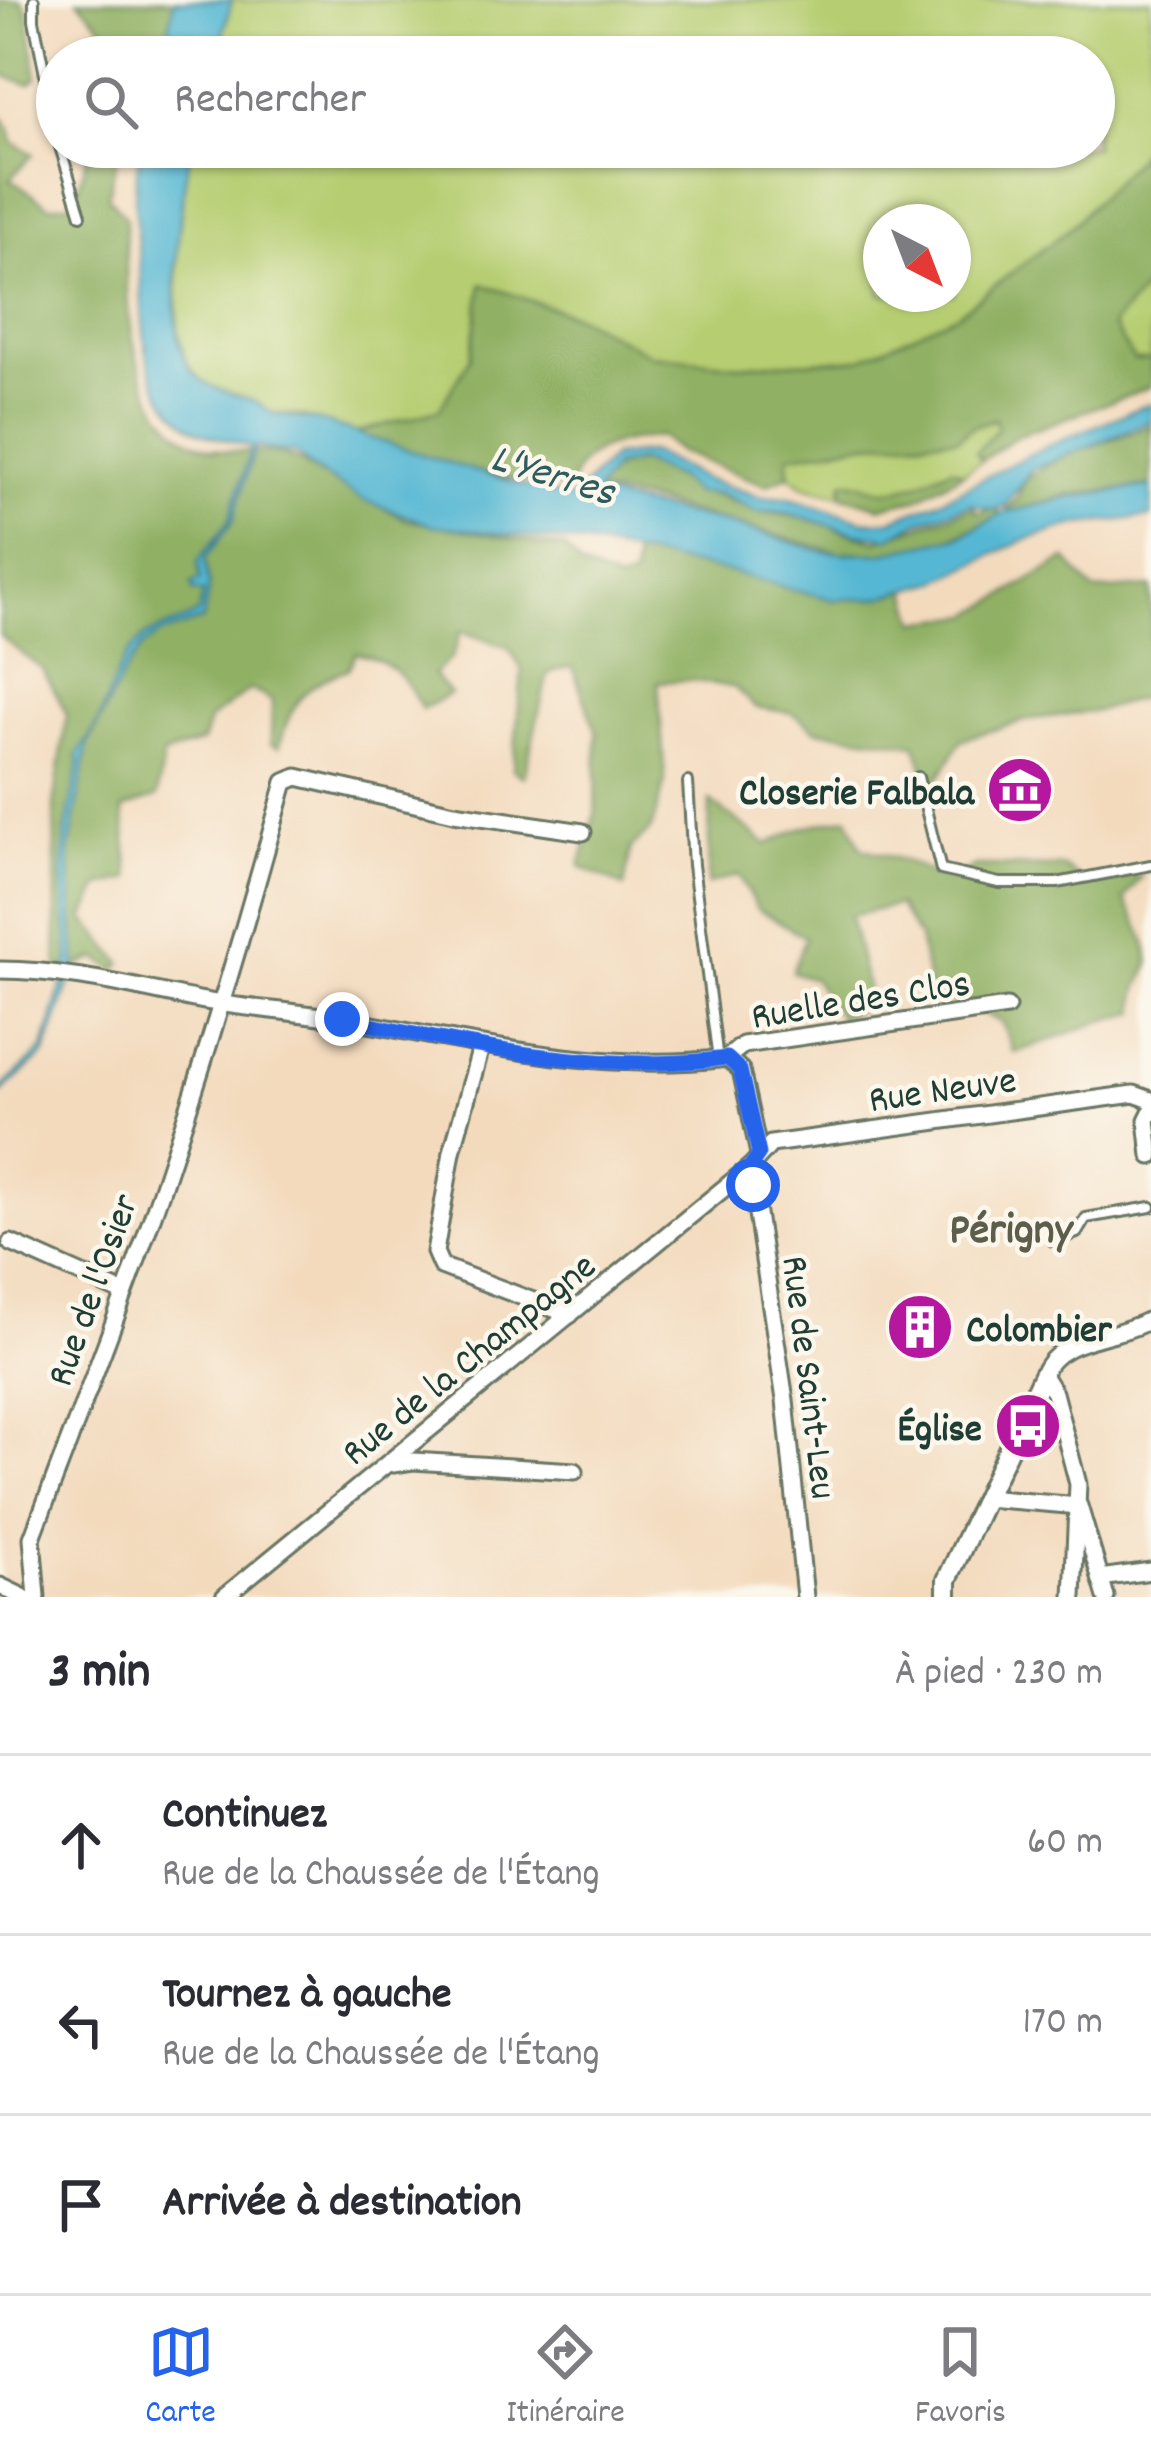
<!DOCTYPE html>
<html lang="fr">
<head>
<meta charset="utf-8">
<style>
  body { margin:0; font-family:Dekko,sans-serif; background:#f7f7f7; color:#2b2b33 }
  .compass { position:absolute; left:863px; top:204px; width:108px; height:108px; border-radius:50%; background:#fff; box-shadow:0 3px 9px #0004; rotate:138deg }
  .stop { position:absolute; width:36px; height:36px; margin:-27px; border:9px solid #2563eb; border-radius:50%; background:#fff }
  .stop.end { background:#2563eb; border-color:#fff; box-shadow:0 3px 12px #0008 }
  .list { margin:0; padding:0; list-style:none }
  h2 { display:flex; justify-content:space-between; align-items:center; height:156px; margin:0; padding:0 48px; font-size:51px }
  h2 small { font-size:39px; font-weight:400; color:#7c7c81 }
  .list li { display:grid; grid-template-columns:78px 1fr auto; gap:36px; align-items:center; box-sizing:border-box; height:180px; padding:0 48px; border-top:3px solid #e1e1e2 }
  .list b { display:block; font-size:45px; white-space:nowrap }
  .list p { margin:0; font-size:39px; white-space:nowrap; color:#7c7c81 }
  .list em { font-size:39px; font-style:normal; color:#7c7c81 }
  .icon { flex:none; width:66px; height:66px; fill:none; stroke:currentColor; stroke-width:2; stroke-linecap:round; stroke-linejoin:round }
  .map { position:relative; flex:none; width:1151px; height:1597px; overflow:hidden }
  .search { position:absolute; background:#fff; box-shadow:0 3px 9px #0004; left:36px; right:36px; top:36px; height:132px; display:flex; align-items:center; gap:30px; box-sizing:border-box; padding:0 42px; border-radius:66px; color:#7c7c81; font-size:45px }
  .sheet { height:696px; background:#fff }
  nav { display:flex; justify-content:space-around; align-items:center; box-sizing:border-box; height:168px; border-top:3px solid #e1e1e2; background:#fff; font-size:33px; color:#7c7c81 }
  nav a { display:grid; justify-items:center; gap:6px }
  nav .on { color:#2563eb }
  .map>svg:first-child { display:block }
  .green { fill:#b6cd71; stroke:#6a8552; stroke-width:3; fill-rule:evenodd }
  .forest { fill:#90b063; stroke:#58764c; stroke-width:3 }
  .water { fill:#54b7d3; stroke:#3a7a84; stroke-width:3 }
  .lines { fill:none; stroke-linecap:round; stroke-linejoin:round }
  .service-casing { stroke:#697464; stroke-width:14 }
  .minor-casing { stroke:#697464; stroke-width:21 }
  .tertiary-casing { stroke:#697464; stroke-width:24 }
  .service { stroke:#fff; stroke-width:8 }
  .minor { stroke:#fff; stroke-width:15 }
  .tertiary { stroke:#fff; stroke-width:18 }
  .route { stroke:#2563eb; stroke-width:15 }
  .labels { text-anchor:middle; stroke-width:9; stroke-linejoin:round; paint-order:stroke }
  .poi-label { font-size:39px; font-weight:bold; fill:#1f3d34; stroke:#fbf7ec; text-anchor:end }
  .street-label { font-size:39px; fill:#1f3d34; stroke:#fbf7ec }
  .water-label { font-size:42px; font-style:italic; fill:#2c5c5c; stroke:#fbf7ec }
  .quarter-label { font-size:45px; font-weight:bold; fill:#5c5e4b; stroke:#fbf7ec }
</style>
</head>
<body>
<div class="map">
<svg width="1151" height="1597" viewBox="0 0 1151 1597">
  <rect width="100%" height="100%" fill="#fbf7ec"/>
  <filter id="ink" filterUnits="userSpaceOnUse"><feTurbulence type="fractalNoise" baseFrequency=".00833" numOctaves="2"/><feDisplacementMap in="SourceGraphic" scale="24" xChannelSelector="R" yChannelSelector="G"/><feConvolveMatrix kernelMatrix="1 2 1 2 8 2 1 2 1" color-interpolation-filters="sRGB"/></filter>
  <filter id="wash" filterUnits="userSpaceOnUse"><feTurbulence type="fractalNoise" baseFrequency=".004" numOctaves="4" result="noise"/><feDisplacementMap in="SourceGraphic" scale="48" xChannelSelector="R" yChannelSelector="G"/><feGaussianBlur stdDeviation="2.7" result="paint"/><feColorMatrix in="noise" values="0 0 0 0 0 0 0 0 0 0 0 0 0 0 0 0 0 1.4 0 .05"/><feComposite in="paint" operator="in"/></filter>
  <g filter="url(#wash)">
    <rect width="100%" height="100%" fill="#f3dabd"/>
    <g class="green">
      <path d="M232,0H1151V137L1136,159L1068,230L958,314L860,359L738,365L651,355L579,317L482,285L471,357L439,410L355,433L303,416L272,413L257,403L203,383L186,362L178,330L177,253L185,174L192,147H1094V57H217ZM881,222H953V294H881Z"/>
      <polygon points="1151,281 1151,360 1134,360 1112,325"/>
      <path d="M995,419L998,428L977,452L982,460L963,473L951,468C932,477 905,492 883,490C867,489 863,480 843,482L841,495L803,486L789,475L787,456L865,443L958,438L973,426Z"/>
    </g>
    <g class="forest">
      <polygon points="0,0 21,0 27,8 37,78 28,84 0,74"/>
      <polygon points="78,0 177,0 164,57 122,57 119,45"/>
      <path d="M0,115L10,129L13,142L33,154L10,179L49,206L74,203L90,147H124L116,161L108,196L126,218C124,286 125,416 203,446C240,460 278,440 310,469L407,520L565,548L581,567L619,582L633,578L634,550L779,576L804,593L820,589L871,599L907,587L917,622L971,615L1066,559L1094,591L1151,587V695L1097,711L1031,719L962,739L937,781L927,780L916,744L816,730L793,713L755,707L734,687L690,680L658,682L665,782L651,830L631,848L624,887L580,866L596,810L597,733L572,666L548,673L524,777L513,770L522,670L509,648L461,631L452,657L433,675L450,694L422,709C403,676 394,662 356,653L348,669C302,685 292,702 279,747L271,744L272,701L250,689L210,719L202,742L163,755L157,797L123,809L130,879L100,886L84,918L122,963L117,970L96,958L66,971L57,966L54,805L67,714L43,670L0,636Z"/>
      <path d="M1151,137V281L1112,325L1134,360H1151V387L1017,436L982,460L976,452L998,428L995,419L973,426L958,438L865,443L788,456L789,475L766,485L680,452L660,436C624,441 578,444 570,489L426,462L355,433L439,410L471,357L482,284L579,317L651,355L738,365L860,359L958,314L1068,230L1136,159Z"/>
      <path d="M1151,425V486L1072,494L1008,513L1007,509L1018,498C1022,458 1117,442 1151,425Z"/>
      <path d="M647,461L697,489L761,512L822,520L837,529L877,541L974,507L977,513L996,508L1000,514C967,534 918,552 879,554C865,554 855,550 841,553L646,500L598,492L595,483C613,469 624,463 647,461Z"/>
      <path d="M952,468L963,473L916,499L880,507L841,495L843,482C866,480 866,489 883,490C905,492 932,477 952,468Z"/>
      <path d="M710,801L767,844L804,827L848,817L861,848L902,860L949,881L975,866L1065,867L1086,884L1142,876L1124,899C1134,917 1151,944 1149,965C1139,991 1136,979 1137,1013L1105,1020L1014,1053L1002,1023L962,1001H932L919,938L898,905L850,916L871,1004L840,1018L814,979L792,972L805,937L757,909L739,875L708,884Z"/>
    </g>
    <g class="water">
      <polygon points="174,0 232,0 217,57 164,57"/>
      <path d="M141,147H192C180,192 164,325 187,364C203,391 232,392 258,403C260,405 270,412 273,413C290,419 309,417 327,423C408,451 489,476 572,499L613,456L651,452L707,480L762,497H787L866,521L891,520L935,503L1046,446L1151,403V421L1032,469L1005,506L993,510L971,504L918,522L889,538L856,533L780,511L758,512L721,494L695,493L676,477L639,461L615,467L594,494L726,523L821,551L845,553H881L958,537L1006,512L1074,497L1146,487H1151V517L1073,525L1020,542L936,582L877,598L834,600L724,571L587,544L431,525L363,500L313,469L296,453L255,447L233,521L205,559L209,585L203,620L161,634L144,645L125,671L88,744L69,852L76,965L45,1054L0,1094V1089L44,1048L69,960L62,872L66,828L79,763L77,756C83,746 91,735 97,724C110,697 116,662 140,641C156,626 182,626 199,612L203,593L193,591L192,583L200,580L198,561L229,521L251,448C232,438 206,439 189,425C138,386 144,326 140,269C136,222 131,194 141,147Z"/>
    </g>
  </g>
  <g filter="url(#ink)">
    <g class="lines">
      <g class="service-casing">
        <g id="service">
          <polyline points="34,0 34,20 57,133"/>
          <polyline points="60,147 81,215"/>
          <polyline points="918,777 941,870 999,883 1057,883 1151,865"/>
          <polyline points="688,782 693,865 718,1060"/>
          <polyline points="1053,1241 1077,1233 1086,1218 1151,1207"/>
        </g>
      </g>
      <g class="minor-casing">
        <g id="minor">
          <path d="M0,970C68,970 133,987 199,1000C247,1009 297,1011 345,1020C472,1042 596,1074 727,1058L741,1070L759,1154"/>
          <polyline points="481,1047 452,1152 435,1252 441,1266 570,1315"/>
          <polyline points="727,1058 743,1045 1007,1007"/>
          <polyline points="1151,1112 1147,1120 1151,1156"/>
          <polyline points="750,1167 785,1400 805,1597"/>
          <polyline points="11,1243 123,1293"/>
          <polyline points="393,1464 413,1461 575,1471"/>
          <polyline points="985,1498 1079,1506 1106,1597"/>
          <polyline points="1100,1578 1151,1571"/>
          <polyline points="0,1586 23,1597"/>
          <path d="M37,1597L32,1538C76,1421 123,1304 163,1186C208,1052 248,917 285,782L297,777L454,813L583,832"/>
          <polyline points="224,1597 750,1167 771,1144 1134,1094 1151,1100"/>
          <path d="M1073,1597L1078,1484L1054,1393L1043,1375C1058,1335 1117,1340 1151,1319"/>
        </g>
      </g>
      <g class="tertiary-casing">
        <polyline id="tertiary" points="947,1597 947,1580 1043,1375"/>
      </g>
      <use href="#service" class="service"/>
      <use href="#minor" class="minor"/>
      <use href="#tertiary" class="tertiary"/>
    </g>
  </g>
  <g class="lines" filter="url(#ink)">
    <path class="route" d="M342,1019C468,1045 597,1075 727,1058L740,1070L759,1154L750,1167L753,1185"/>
  </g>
  <defs>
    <g id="museum-disc" transform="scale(3.45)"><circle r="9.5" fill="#b5179e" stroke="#fbf7ec"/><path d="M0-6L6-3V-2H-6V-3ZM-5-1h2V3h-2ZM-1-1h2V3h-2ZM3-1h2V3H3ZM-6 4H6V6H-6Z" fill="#fff"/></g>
    <g id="building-disc" transform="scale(3.45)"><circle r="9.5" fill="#b5179e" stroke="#fbf7ec"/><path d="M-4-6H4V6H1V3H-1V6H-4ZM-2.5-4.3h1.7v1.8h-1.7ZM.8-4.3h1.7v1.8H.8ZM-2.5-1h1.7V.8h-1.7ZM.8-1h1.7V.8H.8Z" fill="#fff"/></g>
    <g id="bus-disc" transform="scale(3.45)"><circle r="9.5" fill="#b5179e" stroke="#fbf7ec"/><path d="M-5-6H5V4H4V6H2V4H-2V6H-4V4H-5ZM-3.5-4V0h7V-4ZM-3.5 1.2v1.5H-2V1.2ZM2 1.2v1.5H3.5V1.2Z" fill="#fff"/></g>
  </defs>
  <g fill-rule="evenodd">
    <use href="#museum-disc" x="1020" y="790"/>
    <use href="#building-disc" x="920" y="1327"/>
    <use href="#bus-disc" x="1028" y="1426"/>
  </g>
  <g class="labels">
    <g class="poi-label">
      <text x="974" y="804">Closerie Falbala</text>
      <text x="966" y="1341" text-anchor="start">Colombier</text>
      <text x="982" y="1440">Église</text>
    </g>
    <g class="street-label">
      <text transform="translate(860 997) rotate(-9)" y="14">Ruelle des Clos</text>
      <text transform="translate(942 1087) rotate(-8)" y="14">Rue Neuve</text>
      <text transform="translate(90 1289) rotate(-70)" y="14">Rue de l'Osier</text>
      <text transform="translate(467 1357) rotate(-39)" y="14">Rue de la Champagne</text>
      <text transform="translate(812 1377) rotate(83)" y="14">Rue de Saint-Leu</text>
    </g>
    <g class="water-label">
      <text transform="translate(554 472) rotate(17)" y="15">L'Yerres</text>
    </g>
    <g class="quarter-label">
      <text x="1011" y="1242">Périgny</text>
    </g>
  </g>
</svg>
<svg class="compass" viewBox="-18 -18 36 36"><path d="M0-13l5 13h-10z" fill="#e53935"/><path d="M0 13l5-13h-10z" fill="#7c7c81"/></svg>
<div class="stop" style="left:753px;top:1185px"></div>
<div class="stop end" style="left:342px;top:1019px"></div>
<div class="search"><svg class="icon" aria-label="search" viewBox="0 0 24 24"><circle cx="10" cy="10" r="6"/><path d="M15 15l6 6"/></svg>Rechercher</div>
</div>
<section class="sheet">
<h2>3 min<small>À pied · 230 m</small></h2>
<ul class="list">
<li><svg class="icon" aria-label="ahead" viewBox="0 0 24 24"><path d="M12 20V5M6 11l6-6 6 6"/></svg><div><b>Continuez</b><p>Rue de la Chaussée de l'Étang</p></div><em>60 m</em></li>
<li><svg class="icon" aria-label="left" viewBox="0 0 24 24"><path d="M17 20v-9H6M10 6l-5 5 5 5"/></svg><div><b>Tournez à gauche</b><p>Rue de la Chaussée de l'Étang</p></div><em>170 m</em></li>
<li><svg class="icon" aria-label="arrive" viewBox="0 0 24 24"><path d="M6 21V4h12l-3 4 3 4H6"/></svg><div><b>Arrivée à destination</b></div></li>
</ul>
</section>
<nav>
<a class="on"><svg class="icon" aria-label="map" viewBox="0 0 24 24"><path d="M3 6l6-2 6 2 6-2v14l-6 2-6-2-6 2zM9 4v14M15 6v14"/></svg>Carte</a>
<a><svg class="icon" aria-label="directions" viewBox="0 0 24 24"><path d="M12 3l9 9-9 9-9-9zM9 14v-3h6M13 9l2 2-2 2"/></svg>Itinéraire</a>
<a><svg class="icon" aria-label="saved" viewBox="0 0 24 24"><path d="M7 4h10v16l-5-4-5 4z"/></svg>Favoris</a>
</nav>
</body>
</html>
